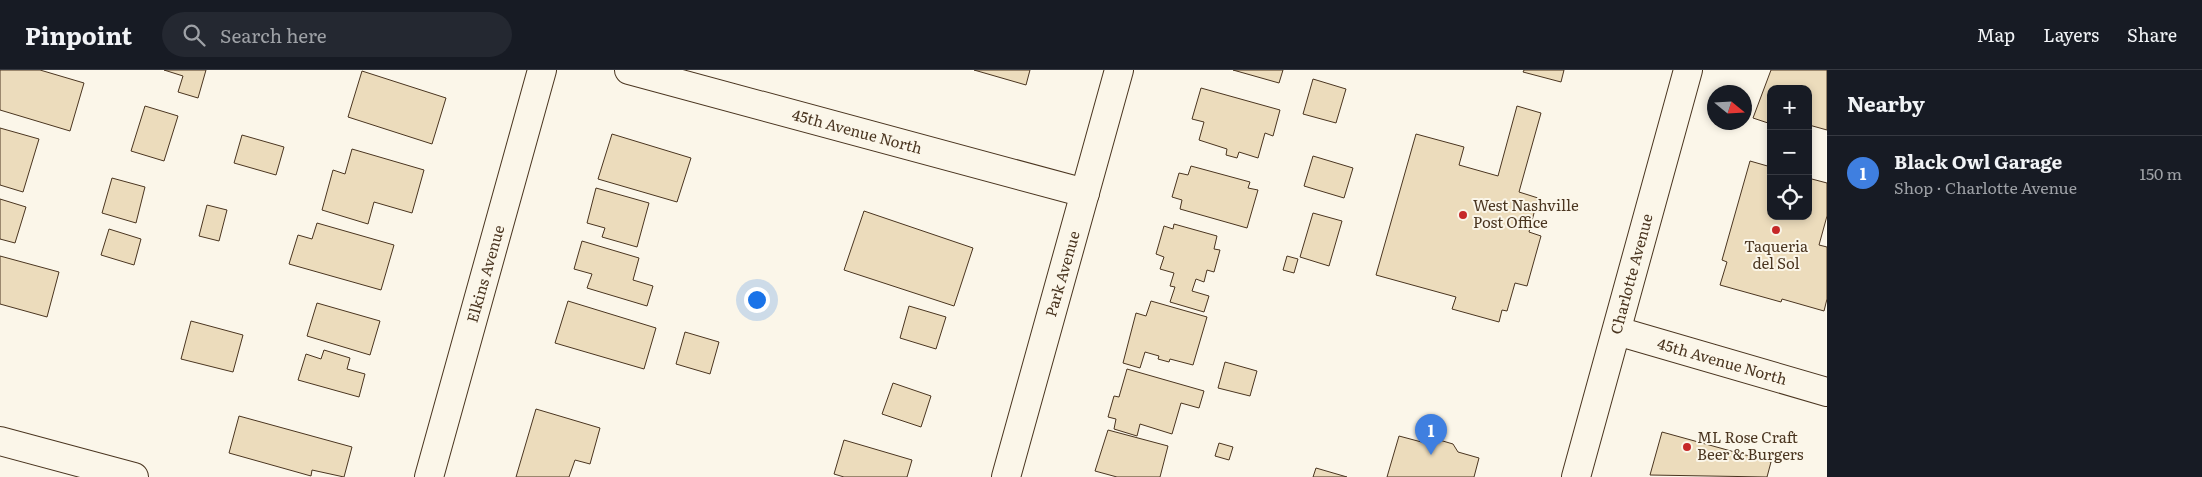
<!DOCTYPE html>
<html lang="en">
<head>
<meta charset="utf-8">
<style>
  body { margin:0; font-family:Literata,serif; background:#242831; color:#f1f3f6 }
  .controls { position:absolute; right:15px; top:15px; display:grid; overflow:hidden; border-radius:10px; box-shadow:0 2px 8px #0003 }
  .controls button { width:45px; height:45px; display:grid; place-items:center; padding:0; border:0; border-bottom:1px solid #363941; background:#171b24; color:#f1f3f6; font:25px sans-serif }
  .compass { position:absolute; left:1707px; top:15px; width:45px; height:45px; border-radius:50%; background:#171b24; box-shadow:0 2px 8px #0003; rotate:108deg }
  .you { position:absolute; left:756px; top:229px; width:18px; height:18px; margin:-12px; border:4px solid #fff; border-radius:50%; background:#1a73e8; box-shadow:0 0 0 8px #1a73e833 }
  .badge { display:grid; place-items:center; width:32px; height:32px; border-radius:50%; background:#ea580c; color:#fff; font-size:16px; font-weight:700 }
  .pin { position:absolute; translate:-50% -41px; filter:drop-shadow(0 1px 2px #0008) }
  .pin::after { content:''; position:absolute; top:26px; width:18px; height:15px; background:inherit; clip-path:polygon(0 0,100% 0,50% 100%) }
  .list { margin:0; padding:0; list-style:none }
  h2 { display:flex; justify-content:space-between; align-items:center; height:65px; margin:0; padding:0 20px; font-size:21px }
  h2 small { font-size:16px; font-weight:400; color:#9ea1a6 }
  .list li { display:grid; grid-template-columns:32px 1fr auto; gap:15px; align-items:center; box-sizing:border-box; height:75px; padding:0 20px; border-top:1px solid #363941 }
  .list b { display:block; font-size:19px; white-space:nowrap }
  .list p { margin:0; font-size:16px; white-space:nowrap; color:#9ea1a6 }
  .list em { font-size:16px; font-style:normal; color:#9ea1a6 }
  .icon { flex:none; width:28px; height:28px; fill:none; stroke:currentColor; stroke-width:2; stroke-linecap:round; stroke-linejoin:round }
  .map { position:relative; flex:none; width:1827px; height:407px; overflow:hidden }
  header { display:flex; align-items:center; gap:30px; box-sizing:border-box; height:70px; padding:0 25px; background:#171b24; border-bottom:1px solid #363941 }
  header strong { font-size:24px }
  nav { display:flex; gap:28px; margin-inline-start:auto; font-size:18px }
  .search { width:350px; height:45px; background:#242831; display:flex; align-items:center; gap:12px; box-sizing:border-box; padding:0 18px; border-radius:28px; color:#9ea1a6; font-size:19px }
  main { display:flex }
  aside { flex:1; background:#171b24 }
  .map>svg:first-child { display:block }
  .building { fill:#ecdcbc; stroke:#4a3520 }
  .lines { fill:none; stroke-linecap:round; stroke-linejoin:round }
  .minor-casing { stroke:#4a3520; stroke-width:30 }
  .major-casing { stroke:#4a3520; stroke-width:30 }
  .minor { stroke:#fbf6e9; stroke-width:28 }
  .major { stroke:#fbf6e9; stroke-width:28 }
  .poi-dot { fill:#c62828; stroke:#fbf6e9; stroke-width:2 }
  .labels { text-anchor:middle; stroke-width:4; stroke-linejoin:round; paint-order:stroke }
  .street-label { font-size:15px; fill:#4a3520; stroke:#fbf6e9 }
  .poi-label { font-size:15px; fill:#4a3520; stroke:#fbf6e9; text-anchor:start }
</style>
</head>
<body>
<header>
<strong>Pinpoint</strong>
<div class="search"><svg class="icon" aria-label="search" viewBox="0 0 24 24"><circle cx="10" cy="10" r="6"/><path d="M15 15l6 6"/></svg>Search here</div>
<nav><a>Map</a><a>Layers</a><a>Share</a></nav>
</header>
<main>
<div class="map">
<svg width="1827" height="407" viewBox="0 0 1827 407">
  <rect width="100%" height="100%" fill="#fbf6e9"/>
  <g class="building">
    <polygon points="0,0 40,0 84,13 70,61 0,40"/>
    <polygon points="164,0 206,0 198,28 178,22 183,6"/>
    <polygon points="974,0 1030,0 1026,15"/>
    <polygon points="1233,0 1283,0 1279,13"/>
    <polygon points="1524,0 1564,0 1561,12 1523,2"/>
    <polygon points="1771,0 1827,0 1827,60 1809,55 1811,50 1808,49 1808,19 1771,19 1771,54 1753,48"/>
    <polygon points="362,1 446,28 432,74 348,47"/>
    <polygon points="1313,9 1346,19 1336,53 1303,44"/>
    <polygon points="1201,18 1280,40 1273,66 1265,63 1258,88 1239,82 1237,88 1226,85 1227,79 1199,70 1204,52 1192,49"/>
    <polygon points="145,36 178,46 164,91 131,81"/>
    <polygon points="1517,36 1541,43 1519,122 1538,128 1529,162 1541,166 1527,216 1515,213 1507,241 1502,240 1499,252 1452,239 1456,227 1376,205 1416,64 1464,77 1459,95 1498,106"/>
    <polygon points="0,58 39,69 23,122 0,115"/>
    <polygon points="612,64 691,88 677,132 598,109"/>
    <polygon points="242,65 284,77 276,105 234,93"/>
    <polygon points="352,79 424,100 412,143 374,132 368,154 322,140 333,100 345,104"/>
    <polygon points="1313,86 1353,98 1344,128 1304,116"/>
    <polygon points="1750,91 1771,97 1771,146 1808,146 1808,108 1827,113 1827,146 1819,175 1827,177 1827,229 1824,241 1782,229 1781,232 1720,215 1727,192 1722,190"/>
    <polygon points="1191,96 1250,112 1248,118 1258,120 1247,158 1180,139 1182,130 1172,127 1179,103 1188,105"/>
    <polygon points="112,108 145,117 136,153 102,143"/>
    <polygon points="596,118 649,133 637,177 602,167 605,158 587,153"/>
    <polygon points="0,129 26,137 15,173 0,169"/>
    <polygon points="207,135 227,140 219,171 199,166"/>
    <polygon points="864,141 973,178 954,236 844,200"/>
    <polygon points="1313,143 1342,151 1329,196 1300,187"/>
    <polygon points="317,153 394,175 381,220 289,194 298,165 312,169"/>
    <polygon points="1174,154 1217,166 1214,179 1220,180 1214,202 1207,200 1204,212 1196,209 1192,221 1209,226 1204,242 1170,232 1175,217 1170,216 1174,203 1160,199 1164,187 1156,184 1164,156 1173,159"/>
    <polygon points="109,159 141,169 134,195 101,185"/>
    <polygon points="582,171 639,188 633,210 653,216 647,236 587,218 592,204 574,199"/>
    <polygon points="0,186 59,202 47,247 0,234"/>
    <polygon points="1287,186 1298,189 1294,203 1283,200"/>
    <polygon points="568,231 656,258 644,299 555,273"/>
    <polygon points="1151,231 1207,247 1193,295 1170,289 1169,292 1158,289 1159,286 1145,282 1140,298 1123,293 1136,243 1146,246"/>
    <polygon points="317,233 380,251 370,285 307,266"/>
    <polygon points="909,236 946,247 936,279 900,268"/>
    <polygon points="191,251 243,265 233,302 181,289"/>
    <polygon points="685,262 719,272 710,304 676,294"/>
    <polygon points="324,280 350,288 347,299 365,304 359,327 298,310 306,284 321,289"/>
    <polygon points="1225,292 1257,301 1250,326 1218,318"/>
    <polygon points="1127,299 1204,321 1199,338 1181,333 1172,364 1140,354 1137,366 1114,359 1116,349 1108,347 1114,326 1119,327"/>
    <polygon points="893,313 931,326 921,357 882,344"/>
    <polygon points="536,339 600,358 590,394 575,390 569,407 516,407"/>
    <polygon points="239,346 352,377 344,407 312,400 311,406 229,383"/>
    <polygon points="1108,360 1168,376 1160,407 1117,407 1095,401"/>
    <polygon points="1662,362 1771,392 1767,407 1650,405"/>
    <polygon points="1399,366 1429,374 1436,369 1453,374 1458,382 1479,388 1474,407 1387,407"/>
    <polygon points="844,370 912,390 907,407 844,407 834,404"/>
    <polygon points="1219,373 1233,377 1229,390 1215,386"/>
    <polygon points="1316,398 1347,407 1313,407"/>
  </g>
  <g class="lines">
    <g class="minor-casing">
      <g id="minor">
        <polyline points="629,0 1085,123"/>
        <polyline points="1617,261 1827,322"/>
        <polyline points="0,371 134,407"/>
        <polyline points="429,407 542,0"/>
        <polyline points="1006,407 1119,0"/>
      </g>
    </g>
    <g class="major-casing">
      <polyline id="major" points="1576,407 1688,0"/>
    </g>
    <use href="#minor" class="minor"/>
    <use href="#major" class="major"/>
  </g>
  <g class="poi-dot">
    <circle cx="1463" cy="145" r="5"/>
    <circle cx="1776" cy="160" r="5"/>
    <circle cx="1687" cy="377" r="5"/>
  </g>
  <g class="labels">
    <g class="street-label">
      <text transform="translate(857 62) rotate(15)" y="5">45th Avenue North</text>
      <text transform="translate(486 204) rotate(-74)" y="5">Elkins Avenue</text>
      <text transform="translate(1063 204) rotate(-74)" y="5">Park Avenue</text>
      <text transform="translate(1632 204) rotate(-75)" y="5">Charlotte Avenue</text>
      <text transform="translate(1722 292) rotate(16)" y="5">45th Avenue North</text>
    </g>
    <g class="poi-label">
      <text x="1473" y="141">West Nashville<tspan x="1473" dy="17">Post Office</tspan></text>
      <text x="1776" y="182" text-anchor="middle">Taqueria<tspan x="1776" dy="17">del Sol</tspan></text>
      <text x="1697" y="373">ML Rose Craft<tspan x="1697" dy="17">Beer &amp; Burgers</tspan></text>
    </g>
  </g>
</svg>
<div class="controls">
<button>+</button>
<button>−</button>
<button><svg class="icon" aria-label="locate" viewBox="0 0 24 24"><circle cx="12" cy="12" r="6"/><path d="M12 2v4M12 18v4M2 12h4M18 12h4"/></svg></button>
</div>
<svg class="compass" viewBox="-18 -18 36 36"><path d="M0-13l5 13h-10z" fill="#e53935"/><path d="M0 13l5-13h-10z" fill="#9ea1a6"/></svg>
<div class="you"></div>
<div class="pin badge" style="left:1431px;top:385px;background:#3f7fe0">1</div>
</div>
<aside>
<h2>Nearby<small></small></h2>
<ul class="list">
<li><span class="badge" style="background:#3f7fe0">1</span><div><b>Black Owl Garage</b><p>Shop · Charlotte Avenue</p></div><em>150 m</em></li>
</ul>
</aside>
</main>
</body>
</html>
